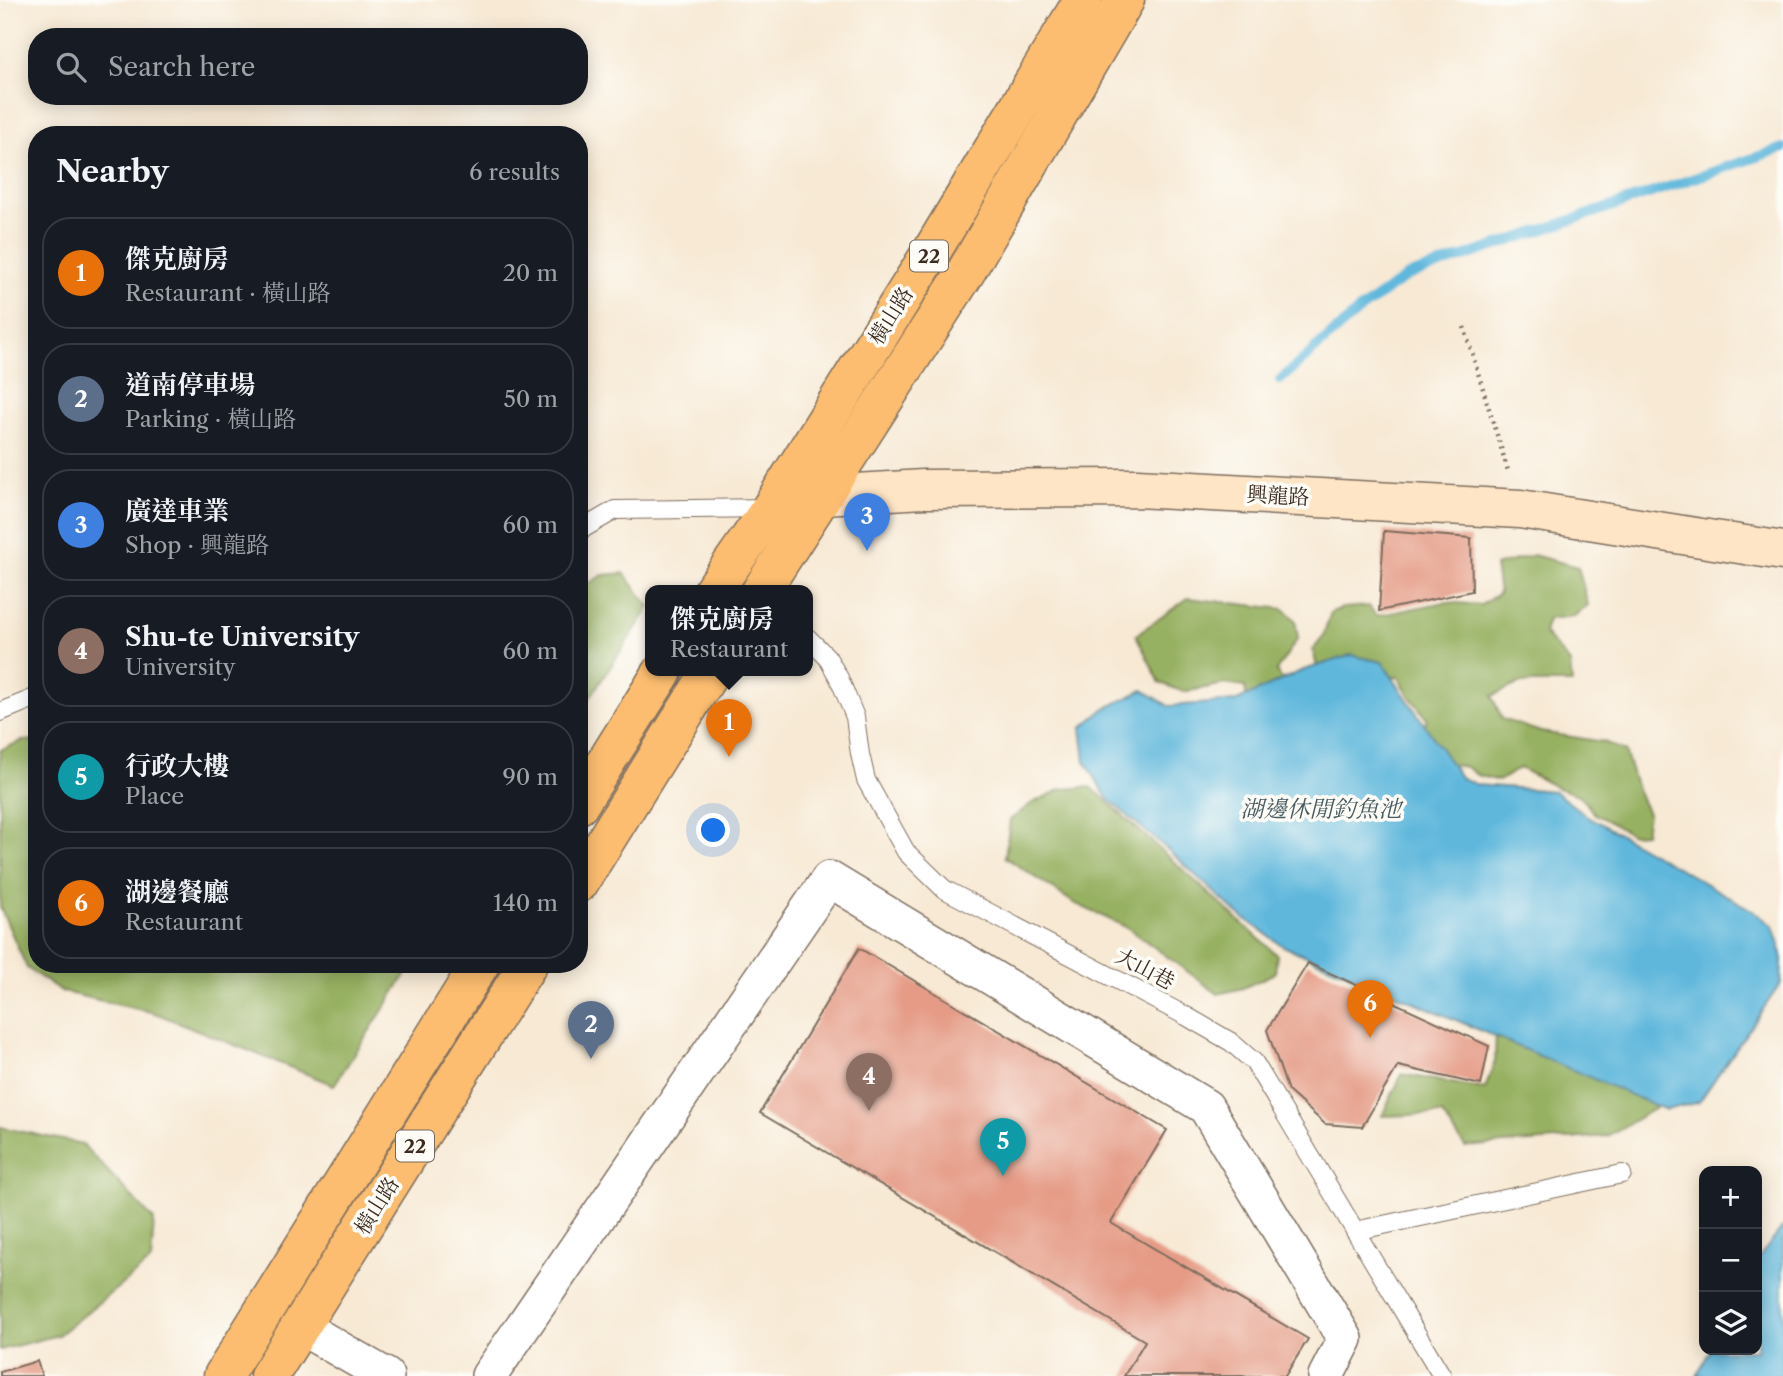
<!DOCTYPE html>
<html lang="en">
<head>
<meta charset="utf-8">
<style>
  body { margin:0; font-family:"Libre Caslon Text","Noto Serif TC",serif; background:#20242c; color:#f1f3f6 }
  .controls { position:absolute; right:21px; bottom:21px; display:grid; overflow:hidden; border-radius:14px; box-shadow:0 4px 18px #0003 }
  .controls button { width:63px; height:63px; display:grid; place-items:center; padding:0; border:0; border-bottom:2px solid #363941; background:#171b24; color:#f1f3f6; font:35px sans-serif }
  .you { position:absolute; left:714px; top:831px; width:24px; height:24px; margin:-18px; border:5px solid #fff; border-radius:50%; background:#1a73e8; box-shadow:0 0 0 10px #1a73e833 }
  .badge { display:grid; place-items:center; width:46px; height:46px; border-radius:50%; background:#d1495b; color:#fff; font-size:23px; font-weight:700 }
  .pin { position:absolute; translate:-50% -58px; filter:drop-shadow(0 2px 4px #0008) }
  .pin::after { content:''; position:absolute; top:37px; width:24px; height:21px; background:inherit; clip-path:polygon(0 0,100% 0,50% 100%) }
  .popup { position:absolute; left:645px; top:585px; width:168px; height:91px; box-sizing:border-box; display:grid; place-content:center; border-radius:14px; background:#171b24; filter:drop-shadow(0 2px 5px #0005); font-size:23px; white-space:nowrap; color:#9ea1a6 }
  .popup b { font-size:26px; color:#f1f3f6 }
  .popup::after { content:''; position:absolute; left:50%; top:100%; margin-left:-14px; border:14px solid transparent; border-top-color:#171b24 }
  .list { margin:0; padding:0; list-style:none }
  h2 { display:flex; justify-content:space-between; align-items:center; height:91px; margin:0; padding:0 28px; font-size:30px }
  h2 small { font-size:23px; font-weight:400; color:#9ea1a6 }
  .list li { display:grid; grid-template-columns:46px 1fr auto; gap:21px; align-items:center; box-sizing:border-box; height:112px; margin:0 14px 14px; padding:0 14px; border:2px solid #363941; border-radius:28px }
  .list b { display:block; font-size:26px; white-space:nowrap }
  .list p { margin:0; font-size:23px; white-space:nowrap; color:#9ea1a6 }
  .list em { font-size:23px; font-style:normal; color:#9ea1a6 }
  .icon { flex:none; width:38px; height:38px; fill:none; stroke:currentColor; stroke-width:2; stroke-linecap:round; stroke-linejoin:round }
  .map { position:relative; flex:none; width:1783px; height:1376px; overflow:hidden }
  .search { position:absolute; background:#171b24; box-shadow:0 4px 18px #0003; left:28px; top:28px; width:560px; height:77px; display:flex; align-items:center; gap:18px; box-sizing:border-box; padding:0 24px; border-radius:28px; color:#9ea1a6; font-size:26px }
  .panel { position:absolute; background:#171b24; box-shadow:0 4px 18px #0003; left:28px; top:126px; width:560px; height:847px; border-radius:28px }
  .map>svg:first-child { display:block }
  .forest { fill:#97b162; stroke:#696e40; stroke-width:2 }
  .water { fill:#5eb7dc; stroke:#4c707d; stroke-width:2 }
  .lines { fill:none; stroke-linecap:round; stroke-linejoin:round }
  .stream { stroke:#5eb7dc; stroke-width:10 }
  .building { fill:#e59b86 }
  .lane-casing { stroke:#7d6d5e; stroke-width:20 }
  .street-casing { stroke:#7d6d5e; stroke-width:38 }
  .secondary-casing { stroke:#7d6d5e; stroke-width:41 }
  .primary-casing { stroke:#7d6d5e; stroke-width:41 }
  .path { stroke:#7d6d5e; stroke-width:4.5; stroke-dasharray:2 5; stroke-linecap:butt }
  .lane { stroke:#fff; stroke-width:18 }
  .street { stroke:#fff; stroke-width:35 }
  .secondary { stroke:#fee5c5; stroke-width:38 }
  .primary { stroke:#fcbd6f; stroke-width:38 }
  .labels { text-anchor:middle; stroke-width:7; stroke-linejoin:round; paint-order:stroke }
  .shield { fill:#fdfcf7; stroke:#75695f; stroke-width:2 }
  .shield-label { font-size:19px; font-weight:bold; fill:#3b2a1e }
  .street-label { font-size:21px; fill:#3b2a1e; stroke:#fdfcf7 }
  .water-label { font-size:23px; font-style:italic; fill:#475b60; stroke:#fdfcf7 }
</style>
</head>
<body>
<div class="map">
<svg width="1783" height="1376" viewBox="0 0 1783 1376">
  <rect width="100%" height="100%" fill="#fdfcf7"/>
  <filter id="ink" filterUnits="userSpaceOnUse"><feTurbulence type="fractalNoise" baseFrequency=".0143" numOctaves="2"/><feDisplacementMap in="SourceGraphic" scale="14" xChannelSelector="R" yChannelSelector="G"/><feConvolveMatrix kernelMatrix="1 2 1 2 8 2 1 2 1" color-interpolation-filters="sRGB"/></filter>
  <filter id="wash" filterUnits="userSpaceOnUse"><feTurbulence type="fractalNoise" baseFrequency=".00686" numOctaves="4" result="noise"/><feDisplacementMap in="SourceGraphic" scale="28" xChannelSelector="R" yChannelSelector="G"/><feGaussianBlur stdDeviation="1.57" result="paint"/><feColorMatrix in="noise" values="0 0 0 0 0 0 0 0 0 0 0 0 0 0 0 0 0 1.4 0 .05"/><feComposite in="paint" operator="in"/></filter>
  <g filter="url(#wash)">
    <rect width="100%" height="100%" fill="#f7e9d4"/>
    <g class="forest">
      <polygon points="1533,555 1578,567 1588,605 1574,616 1548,619 1544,633 1570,663 1572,683 1520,683 1492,696 1502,719 1541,732 1604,742 1625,751 1638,792 1648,814 1645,833 1631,834 1595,814 1579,795 1558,788 1520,768 1499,781 1477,775 1466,767 1434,762 1422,737 1427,718 1410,697 1399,677 1378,678 1318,672 1313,650 1323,637 1331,612 1343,608 1369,606 1376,616 1445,602 1481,605 1499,593 1495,566"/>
      <polygon points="624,573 650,607 579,714 579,589 603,575"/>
      <polygon points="1188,598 1284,609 1295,620 1298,638 1276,671 1290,690 1249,715 1245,687 1225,684 1184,692 1160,683 1136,635"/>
      <polygon points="37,740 37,964 413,964 334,1085 155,1013 63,992 27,968 0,907 0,750 22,741"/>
      <polygon points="1091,787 1277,955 1275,973 1243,988 1218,994 1128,928 1074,903 1005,857 1010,820 1032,803 1062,789"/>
      <polygon points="1496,1030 1678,1095 1607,1136 1465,1147 1442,1114 1382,1116 1402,1074 1485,1089 1495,1061"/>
      <polygon points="0,1127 82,1144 154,1220 151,1261 58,1335 0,1350"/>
    </g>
    <g class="water">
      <polygon points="1351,655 1382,662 1460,777 1477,785 1554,791 1584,814 1752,910 1773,926 1782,954 1781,983 1699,1102 1666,1110 1283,946 1238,914 1167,849 1107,798 1085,761 1081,728 1104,709 1143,690 1169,706 1237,701 1301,671"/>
      <polygon points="1783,1227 1783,1376 1697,1376 1710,1350 1757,1350 1757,1260"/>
    </g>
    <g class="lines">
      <polyline class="stream" points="1280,380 1357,312 1407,276 1783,148"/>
    </g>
    <g id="blocks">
      <g class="building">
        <polygon points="1384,531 1471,538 1472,591 1379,611"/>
        <polygon points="859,948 1167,1130 1111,1223 1308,1339 1285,1376 1124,1376 1145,1341 760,1113"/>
        <polygon points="1308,963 1489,1046 1481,1085 1398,1066 1362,1127 1325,1124 1288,1091 1267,1030"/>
        <polygon points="37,1361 42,1376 0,1376 0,1372"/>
      </g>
    </g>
  </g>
  <g filter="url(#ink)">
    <use href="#blocks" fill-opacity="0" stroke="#7d6d5e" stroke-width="2"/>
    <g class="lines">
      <g class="lane-casing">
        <g id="lane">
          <polyline points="579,531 615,510 771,508"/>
          <polyline points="808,638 827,657 839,678 855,717 860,754 866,780 906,852 944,889 1186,1016 1231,1042 1254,1062 1442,1376"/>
          <polyline points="0,712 37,697"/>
          <polyline points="1355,1231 1622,1174"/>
        </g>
      </g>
      <g class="street-casing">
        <g id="street">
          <polyline points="301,1327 386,1376"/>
          <polyline points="489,1376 829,879 1206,1107 1345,1339 1326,1376"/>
        </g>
      </g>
      <g class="secondary-casing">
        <polyline id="secondary" points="796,502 824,495 923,489 1137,488 1520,509 1783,551"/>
      </g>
      <g class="primary-casing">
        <g id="primary">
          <polyline points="713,591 771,508 935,246 1083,0"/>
          <polyline points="761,591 964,275 1125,0"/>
          <polyline points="579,805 663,671"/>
          <polyline points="579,883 711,671"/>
          <polyline points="223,1376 480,964"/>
          <polyline points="269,1376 528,964"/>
        </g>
      </g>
      <polyline class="path" points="1464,327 1509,474"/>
      <use href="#lane" class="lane"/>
      <use href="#street" class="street"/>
      <use href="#secondary" class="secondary"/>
      <use href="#primary" class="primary"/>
    </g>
  </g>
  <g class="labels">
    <g class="shield">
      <rect x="910" y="240.5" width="38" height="31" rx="5"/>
      <rect x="396" y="1130.5" width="38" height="31" rx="5"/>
    </g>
    <g class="shield-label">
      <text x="929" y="263">22</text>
      <text x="415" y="1153">22</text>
    </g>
    <g class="street-label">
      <text transform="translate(891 316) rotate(-58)" y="7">橫山路</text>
      <text transform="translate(1278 496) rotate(3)" y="7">興龍路</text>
      <text transform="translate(1145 969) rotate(28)" y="7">大山巷</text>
      <text transform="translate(377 1206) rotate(-58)" y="7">橫山路</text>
    </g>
    <g class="water-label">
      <text x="1321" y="817">湖邊休閒釣魚池</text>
    </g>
  </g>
</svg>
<div class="controls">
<button>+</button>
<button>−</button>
<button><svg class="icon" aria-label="layers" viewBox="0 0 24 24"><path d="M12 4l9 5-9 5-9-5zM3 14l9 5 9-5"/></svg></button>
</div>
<div class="you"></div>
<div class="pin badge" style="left:729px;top:757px;background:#e8710a">1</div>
<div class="popup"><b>傑克廚房</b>Restaurant</div>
<div class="pin badge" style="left:591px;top:1059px;background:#5c6f8a">2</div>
<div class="pin badge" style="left:867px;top:551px;background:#3f7fe0">3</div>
<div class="pin badge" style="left:869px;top:1111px;background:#8d6e63">4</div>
<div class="pin badge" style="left:1003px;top:1176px;background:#0f9aa8">5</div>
<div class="pin badge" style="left:1370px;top:1038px;background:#e8710a">6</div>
<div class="search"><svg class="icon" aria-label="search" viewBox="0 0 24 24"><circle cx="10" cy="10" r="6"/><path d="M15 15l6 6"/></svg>Search here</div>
<section class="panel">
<h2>Nearby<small>6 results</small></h2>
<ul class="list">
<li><span class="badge" style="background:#e8710a">1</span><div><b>傑克廚房</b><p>Restaurant · 橫山路</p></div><em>20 m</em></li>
<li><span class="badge" style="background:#5c6f8a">2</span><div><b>道南停車場</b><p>Parking · 橫山路</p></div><em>50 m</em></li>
<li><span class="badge" style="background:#3f7fe0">3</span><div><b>廣達車業</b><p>Shop · 興龍路</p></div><em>60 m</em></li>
<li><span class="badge" style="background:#8d6e63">4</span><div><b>Shu-te University</b><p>University</p></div><em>60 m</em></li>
<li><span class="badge" style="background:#0f9aa8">5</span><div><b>行政大樓</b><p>Place</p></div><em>90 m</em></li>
<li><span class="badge" style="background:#e8710a">6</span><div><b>湖邊餐廳</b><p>Restaurant</p></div><em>140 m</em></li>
</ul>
</section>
</div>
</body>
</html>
